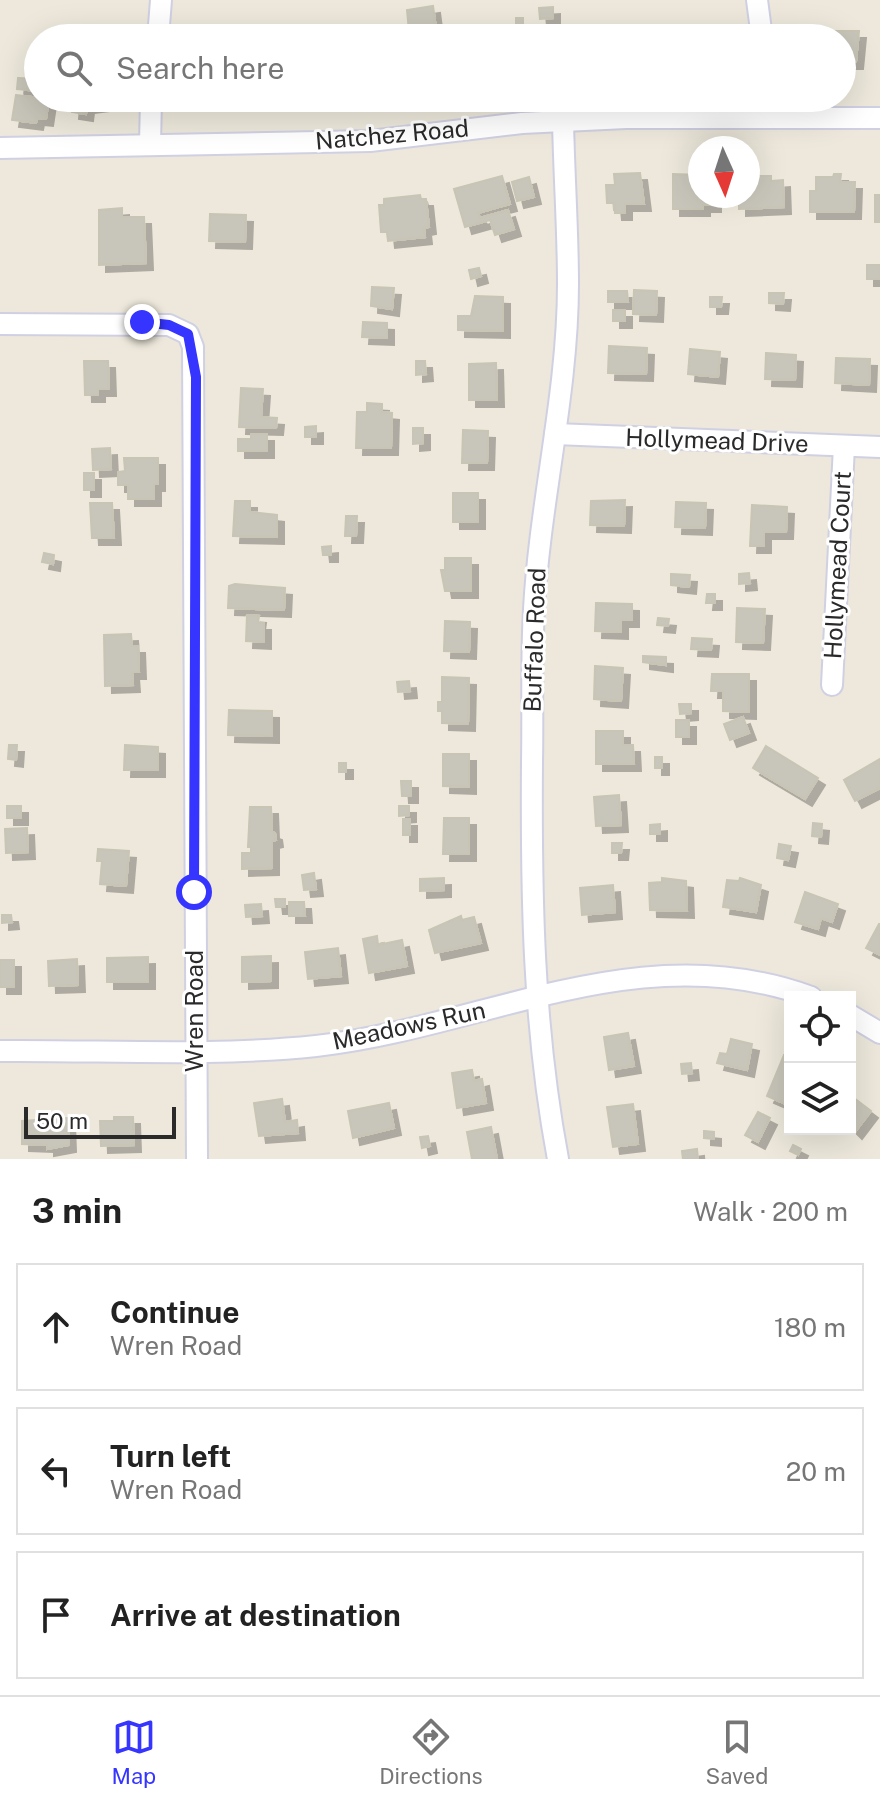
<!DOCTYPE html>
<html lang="en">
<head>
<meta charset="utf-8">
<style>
  body { margin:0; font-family:"Public Sans",sans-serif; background:#f2f2f2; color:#222 }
  .controls { position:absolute; right:24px; bottom:24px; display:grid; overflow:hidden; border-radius:0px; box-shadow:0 8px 32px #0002 }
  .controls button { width:72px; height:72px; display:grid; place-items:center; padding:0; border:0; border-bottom:2px solid #e0e0e0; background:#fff; color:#222; font:40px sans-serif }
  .compass { position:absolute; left:688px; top:136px; width:72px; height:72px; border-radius:50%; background:#fff; box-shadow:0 8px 32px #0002; rotate:177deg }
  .scale { position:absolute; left:24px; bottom:20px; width:152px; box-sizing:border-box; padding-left:8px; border:4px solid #2a2a2a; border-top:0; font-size:22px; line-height:28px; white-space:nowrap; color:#2a2a2a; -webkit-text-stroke:6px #fff; paint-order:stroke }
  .stop { position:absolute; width:24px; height:24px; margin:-18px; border:6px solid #3635ff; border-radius:50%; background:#fff }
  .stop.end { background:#3635ff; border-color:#fff; box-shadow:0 2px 8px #0008 }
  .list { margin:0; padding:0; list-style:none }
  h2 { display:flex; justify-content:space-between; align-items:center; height:104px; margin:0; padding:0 32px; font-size:34px }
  h2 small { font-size:26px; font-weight:400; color:#767676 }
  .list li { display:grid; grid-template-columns:52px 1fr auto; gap:24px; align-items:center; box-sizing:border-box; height:128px; margin:0 16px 16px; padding:0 16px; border:2px solid #e0e0e0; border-radius:0px }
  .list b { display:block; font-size:30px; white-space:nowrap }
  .list p { margin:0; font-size:26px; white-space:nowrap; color:#767676 }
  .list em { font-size:26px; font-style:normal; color:#767676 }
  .icon { flex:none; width:44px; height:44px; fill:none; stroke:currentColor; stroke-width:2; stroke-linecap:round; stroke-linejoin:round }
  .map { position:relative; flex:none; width:880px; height:1159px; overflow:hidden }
  .search { position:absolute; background:#fff; box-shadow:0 8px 32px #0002; left:24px; right:24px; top:24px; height:88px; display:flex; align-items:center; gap:20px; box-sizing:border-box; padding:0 28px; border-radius:44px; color:#767676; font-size:30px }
  .sheet { height:536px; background:#fff }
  nav { display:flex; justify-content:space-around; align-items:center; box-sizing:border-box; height:112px; border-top:2px solid #e0e0e0; background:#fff; font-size:22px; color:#767676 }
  nav a { display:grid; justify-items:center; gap:4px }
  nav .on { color:#3635ff }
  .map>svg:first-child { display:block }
  .building { fill:#c8c5ba; stroke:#c8c5b4; stroke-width:2; filter:url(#shadow) }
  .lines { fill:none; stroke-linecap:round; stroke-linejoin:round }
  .minor-casing { stroke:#d0d0e3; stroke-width:24 }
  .minor { stroke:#fff; stroke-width:20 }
  .route { stroke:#3635ff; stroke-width:10 }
  .labels { text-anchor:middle; stroke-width:6; stroke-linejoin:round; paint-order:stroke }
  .street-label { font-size:24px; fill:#2a2a2a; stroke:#fff }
</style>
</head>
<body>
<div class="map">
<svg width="880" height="1159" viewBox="0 0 880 1159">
  <defs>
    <filter id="shadow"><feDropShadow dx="7" dy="7" stdDeviation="0" flood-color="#0004"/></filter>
  </defs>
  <rect width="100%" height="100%" fill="#ede8db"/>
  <g class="building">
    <polygon points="433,6 436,28 409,31 407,10"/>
    <polygon points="553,7 553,18 540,19 539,8"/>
    <polygon points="516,18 523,18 523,26 516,27"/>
    <polygon points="218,26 247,29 245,38 217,38"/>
    <rect x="273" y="26" width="10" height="12"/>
    <polygon points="328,27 334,30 334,38 311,38 311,28"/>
    <polygon points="500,29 501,38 463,38 463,31"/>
    <polygon points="826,31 859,31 856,62 842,62 842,38 826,38"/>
    <polygon points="646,34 695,35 695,38 646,38"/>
    <polygon points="606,35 607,38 557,38 557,36"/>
    <polygon points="18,78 38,79 38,91 17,89"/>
    <polygon points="16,95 49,99 46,119 37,118 36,123 12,120"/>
    <polygon points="66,98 103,98 102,104 87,106 86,114 72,112 73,102 66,102"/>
    <polygon points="640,173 644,204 625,204 625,213 615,213 614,203 607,203 606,185 615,185 614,174"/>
    <polygon points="673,174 700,175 700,196 714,196 714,205 703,205 703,209 673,209"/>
    <polygon points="834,174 841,174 840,182 855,182 854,212 810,212 810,191 816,191 816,177 833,177"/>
    <polygon points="502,176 510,204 478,213 480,218 508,210 514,229 495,235 490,220 465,227 454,189"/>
    <polygon points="749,176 771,176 771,181 783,180 784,207 739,209 739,196 748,196"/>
    <polygon points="529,177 534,197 517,201 512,182"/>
    <polygon points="420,195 421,199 426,199 429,227 424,228 425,237 388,241 387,232 381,232 379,205 384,205 384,199"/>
    <rect x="875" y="195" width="5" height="27"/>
    <polygon points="122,208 122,217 144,217 146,263 99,265 99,210"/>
    <polygon points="210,214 246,215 245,242 209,241"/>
    <rect x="867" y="265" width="13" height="14"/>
    <polygon points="479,268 481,276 471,279 469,270"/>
    <polygon points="372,287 394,288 392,309 371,306"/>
    <polygon points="634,290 657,291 656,315 633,314"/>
    <polygon points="608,291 627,291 628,302 608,302"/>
    <polygon points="769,293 784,293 783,304 769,303"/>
    <polygon points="475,296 503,297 503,331 458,330 458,316 471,316"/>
    <polygon points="710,297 722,297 721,307 710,307"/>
    <rect x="613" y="310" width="12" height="11"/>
    <polygon points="363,322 387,323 387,338 362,337"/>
    <polygon points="609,346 647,348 646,374 608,373"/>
    <polygon points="690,349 720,352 718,377 688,374"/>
    <polygon points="766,353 796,355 795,380 765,379"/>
    <polygon points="836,358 870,359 869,385 835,383"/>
    <polygon points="84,361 108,361 109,389 98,389 98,395 85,395"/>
    <polygon points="416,361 425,361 426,374 416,375"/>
    <polygon points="496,363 497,400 469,400 469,364"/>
    <polygon points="241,388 263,389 261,417 277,418 276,428 239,427"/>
    <polygon points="367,403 382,404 382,412 392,413 391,448 356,448 357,412 367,412"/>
    <polygon points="316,426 316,437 305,437 305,427"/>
    <polygon points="413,428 423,428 423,443 413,444"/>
    <polygon points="463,430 488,431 487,463 462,463"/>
    <polygon points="251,434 267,434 267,451 238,451 238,439 251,439"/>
    <polygon points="110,448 111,469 93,470 92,449"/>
    <polygon points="124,458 158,458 158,484 154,484 154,499 128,499 128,485 118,485 118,472 125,471"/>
    <rect x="84" y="473" width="10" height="17"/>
    <rect x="453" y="493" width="25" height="29"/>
    <polygon points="625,500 624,526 590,525 591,501"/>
    <polygon points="235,501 250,501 250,512 277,515 277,537 233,536"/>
    <polygon points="676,502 706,503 705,528 675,527"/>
    <polygon points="90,503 112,503 114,538 92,538"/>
    <polygon points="752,505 787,507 786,532 764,532 764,546 750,546"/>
    <polygon points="346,516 357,516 356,536 345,536"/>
    <polygon points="331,546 331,555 323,555 322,547"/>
    <polygon points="44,553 54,555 53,564 42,562"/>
    <polygon points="445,558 471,558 471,591 445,591 441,570 445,570"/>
    <polygon points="749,573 750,583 739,584 739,574"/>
    <polygon points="671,574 690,575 689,587 671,585"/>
    <polygon points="235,584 285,588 284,610 228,608 229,586"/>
    <polygon points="707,594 715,594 715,603 706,603"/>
    <polygon points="596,603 632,604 632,620 621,620 621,632 595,631"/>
    <polygon points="737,608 765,609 763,643 736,642"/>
    <polygon points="247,615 259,616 258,623 264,623 264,642 246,641"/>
    <polygon points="658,618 669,619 668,626 657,625"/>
    <polygon points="445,621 470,622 469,652 444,651"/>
    <polygon points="131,634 132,646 138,646 139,672 132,672 133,685 105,686 104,635"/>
    <polygon points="692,638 712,639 711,650 691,649"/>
    <polygon points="643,656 666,657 666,665 643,662"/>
    <polygon points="595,666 623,668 621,701 594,699"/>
    <polygon points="712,674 749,674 749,712 723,711 723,691 711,691"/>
    <polygon points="442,677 469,678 468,724 442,723 442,711 438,711 438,702 442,702"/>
    <polygon points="409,681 410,691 398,692 397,682"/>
    <polygon points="679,704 691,704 691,713 680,714"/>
    <polygon points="229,710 272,711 272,736 228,735"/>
    <polygon points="743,717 749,733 730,740 724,724"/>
    <rect x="676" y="720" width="13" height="17"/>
    <polygon points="596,731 623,731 623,745 633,745 634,764 596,764"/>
    <polygon points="9,745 17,745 16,760 8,759"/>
    <polygon points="125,745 158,747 158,770 124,770"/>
    <polygon points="766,746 818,778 805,799 753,768"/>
    <polygon points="443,754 469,754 469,787 443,786"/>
    <rect x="655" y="757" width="7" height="11"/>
    <polygon points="880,759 880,788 855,801 844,780"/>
    <rect x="339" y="763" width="7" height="9"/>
    <polygon points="401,781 411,781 411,796 402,796"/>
    <polygon points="619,795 621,825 596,826 594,797"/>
    <rect x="7" y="806" width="14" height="12"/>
    <polygon points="399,806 409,806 409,815 399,816"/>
    <polygon points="250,807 271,807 272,832 275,833 276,840 272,841 272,868 242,869 242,853 251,853 251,847 248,847"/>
    <polygon points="444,818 469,818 469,854 443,854"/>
    <rect x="403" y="819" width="7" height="16"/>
    <polygon points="813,823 822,824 821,837 812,836"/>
    <polygon points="660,824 660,834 650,834 650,825"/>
    <polygon points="27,828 28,852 6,853 5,829"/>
    <polygon points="612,843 622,843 621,853 612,853"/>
    <polygon points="779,844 791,846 788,860 777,858"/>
    <polygon points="98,849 129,851 126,886 100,884 102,861 97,861"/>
    <polygon points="314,873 316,889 304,890 302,875"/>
    <polygon points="444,878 444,890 420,891 420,879"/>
    <polygon points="662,878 686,881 687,911 650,910 649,883 662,882"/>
    <polygon points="740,878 761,885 756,912 723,907 727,880 739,881"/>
    <polygon points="613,885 615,912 582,915 580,888"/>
    <polygon points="805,892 838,904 832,922 821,918 818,929 795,922"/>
    <polygon points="275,899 285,899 285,907 276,907"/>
    <polygon points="289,902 304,902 305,916 289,916"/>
    <polygon points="261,904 262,916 246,917 245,905"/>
    <polygon points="2,915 11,915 12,922 2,923"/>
    <polygon points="461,916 462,920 474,917 481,943 435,953 429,930"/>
    <polygon points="879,924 880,924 880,955 866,948"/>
    <polygon points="377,936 378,945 402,940 407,966 369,973 363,939"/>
    <polygon points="338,948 341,976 308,979 305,952"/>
    <polygon points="271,956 271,981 242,982 242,957"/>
    <polygon points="148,957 148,982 107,982 107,958"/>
    <polygon points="77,959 78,985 49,986 48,961"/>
    <rect x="0" y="960" width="14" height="27"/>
    <polygon points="628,1033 634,1066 609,1070 604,1037"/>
    <polygon points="731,1039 752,1044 747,1070 717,1063 720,1053 727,1054"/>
    <polygon points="784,1055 790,1057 790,1106 767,1096"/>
    <polygon points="691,1063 692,1073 682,1074 681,1064"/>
    <polygon points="472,1070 474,1081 482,1079 486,1103 457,1108 452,1073"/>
    <polygon points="850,1095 871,1111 855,1132 850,1127"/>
    <polygon points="282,1099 285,1122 297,1120 298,1133 259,1136 254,1103"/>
    <polygon points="389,1103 394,1128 353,1138 348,1111"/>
    <polygon points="633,1104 638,1144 613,1147 607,1107"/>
    <polygon points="758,1112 770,1118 758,1142 745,1135"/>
    <polygon points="114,1117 133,1117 134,1145 101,1146 100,1121 114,1121"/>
    <polygon points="68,1118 69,1145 47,1149 47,1145 22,1144 22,1121"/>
    <polygon points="491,1127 497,1159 472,1159 467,1132"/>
    <polygon points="704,1131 714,1132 714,1139 704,1138"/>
    <polygon points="428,1136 430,1146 422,1148 420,1137"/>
    <polygon points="793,1145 801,1149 798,1155 790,1151"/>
    <polygon points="697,1149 698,1159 683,1159 682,1151"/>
  </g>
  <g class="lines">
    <g class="minor-casing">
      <g id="minor">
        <polyline points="757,0 762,38"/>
        <polyline points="158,38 161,0"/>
        <polyline points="766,98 767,118"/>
        <polyline points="150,144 151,98"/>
        <polyline points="0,148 370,141 522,123 626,118 880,118"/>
        <polyline points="0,324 169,325 188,334 193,347 197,1159"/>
        <polyline points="555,434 880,447"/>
        <polyline points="832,685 844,446"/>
        <polyline points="850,1015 880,1033"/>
        <path d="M0,1051C104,1050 212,1057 316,1046C485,1027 640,934 811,997"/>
        <path d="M558,1159C533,1027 531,895 532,761C533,710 531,659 534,609C540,500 568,393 568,284C568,230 564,175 563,120"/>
      </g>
    </g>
    <use href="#minor" class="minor"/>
  </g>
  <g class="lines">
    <polyline class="route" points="142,322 169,325 188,334 196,377 194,892"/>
  </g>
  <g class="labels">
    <g class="street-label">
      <text transform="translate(392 135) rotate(-5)" y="8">Natchez Road</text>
      <text transform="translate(717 441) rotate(2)" y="8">Hollymead Drive</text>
      <text transform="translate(838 565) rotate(-87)" y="8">Hollymead Court</text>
      <text transform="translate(535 640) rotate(-88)" y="8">Buffalo Road</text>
      <text transform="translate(195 1011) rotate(-90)" y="8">Wren Road</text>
      <text transform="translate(409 1026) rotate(-12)" y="8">Meadows Run</text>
    </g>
  </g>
</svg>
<div class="controls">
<button><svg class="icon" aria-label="locate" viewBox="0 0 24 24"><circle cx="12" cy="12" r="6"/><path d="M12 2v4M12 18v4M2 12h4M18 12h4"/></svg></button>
<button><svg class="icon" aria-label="layers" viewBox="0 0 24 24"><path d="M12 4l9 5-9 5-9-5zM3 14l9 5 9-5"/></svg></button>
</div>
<svg class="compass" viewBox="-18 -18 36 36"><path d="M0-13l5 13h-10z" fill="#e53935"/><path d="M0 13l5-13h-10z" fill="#767676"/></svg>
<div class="scale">50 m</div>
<div class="stop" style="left:194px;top:892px"></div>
<div class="stop end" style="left:142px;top:322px"></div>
<div class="search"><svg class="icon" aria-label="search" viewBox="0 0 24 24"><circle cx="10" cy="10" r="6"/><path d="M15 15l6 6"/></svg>Search here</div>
</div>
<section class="sheet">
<h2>3 min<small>Walk · 200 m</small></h2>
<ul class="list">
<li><svg class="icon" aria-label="ahead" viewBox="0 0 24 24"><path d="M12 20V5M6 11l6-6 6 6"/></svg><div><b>Continue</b><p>Wren Road</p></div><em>180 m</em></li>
<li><svg class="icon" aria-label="left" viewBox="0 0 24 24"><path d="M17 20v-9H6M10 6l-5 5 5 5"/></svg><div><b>Turn left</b><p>Wren Road</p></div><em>20 m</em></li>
<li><svg class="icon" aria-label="arrive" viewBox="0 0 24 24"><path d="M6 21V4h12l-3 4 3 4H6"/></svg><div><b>Arrive at destination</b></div></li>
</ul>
</section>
<nav>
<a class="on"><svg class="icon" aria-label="map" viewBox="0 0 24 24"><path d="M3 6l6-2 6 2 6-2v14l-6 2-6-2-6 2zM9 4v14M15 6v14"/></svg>Map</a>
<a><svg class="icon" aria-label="directions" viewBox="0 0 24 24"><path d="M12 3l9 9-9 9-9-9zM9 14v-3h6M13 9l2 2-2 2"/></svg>Directions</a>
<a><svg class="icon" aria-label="saved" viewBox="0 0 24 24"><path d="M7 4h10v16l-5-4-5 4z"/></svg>Saved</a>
</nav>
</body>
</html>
